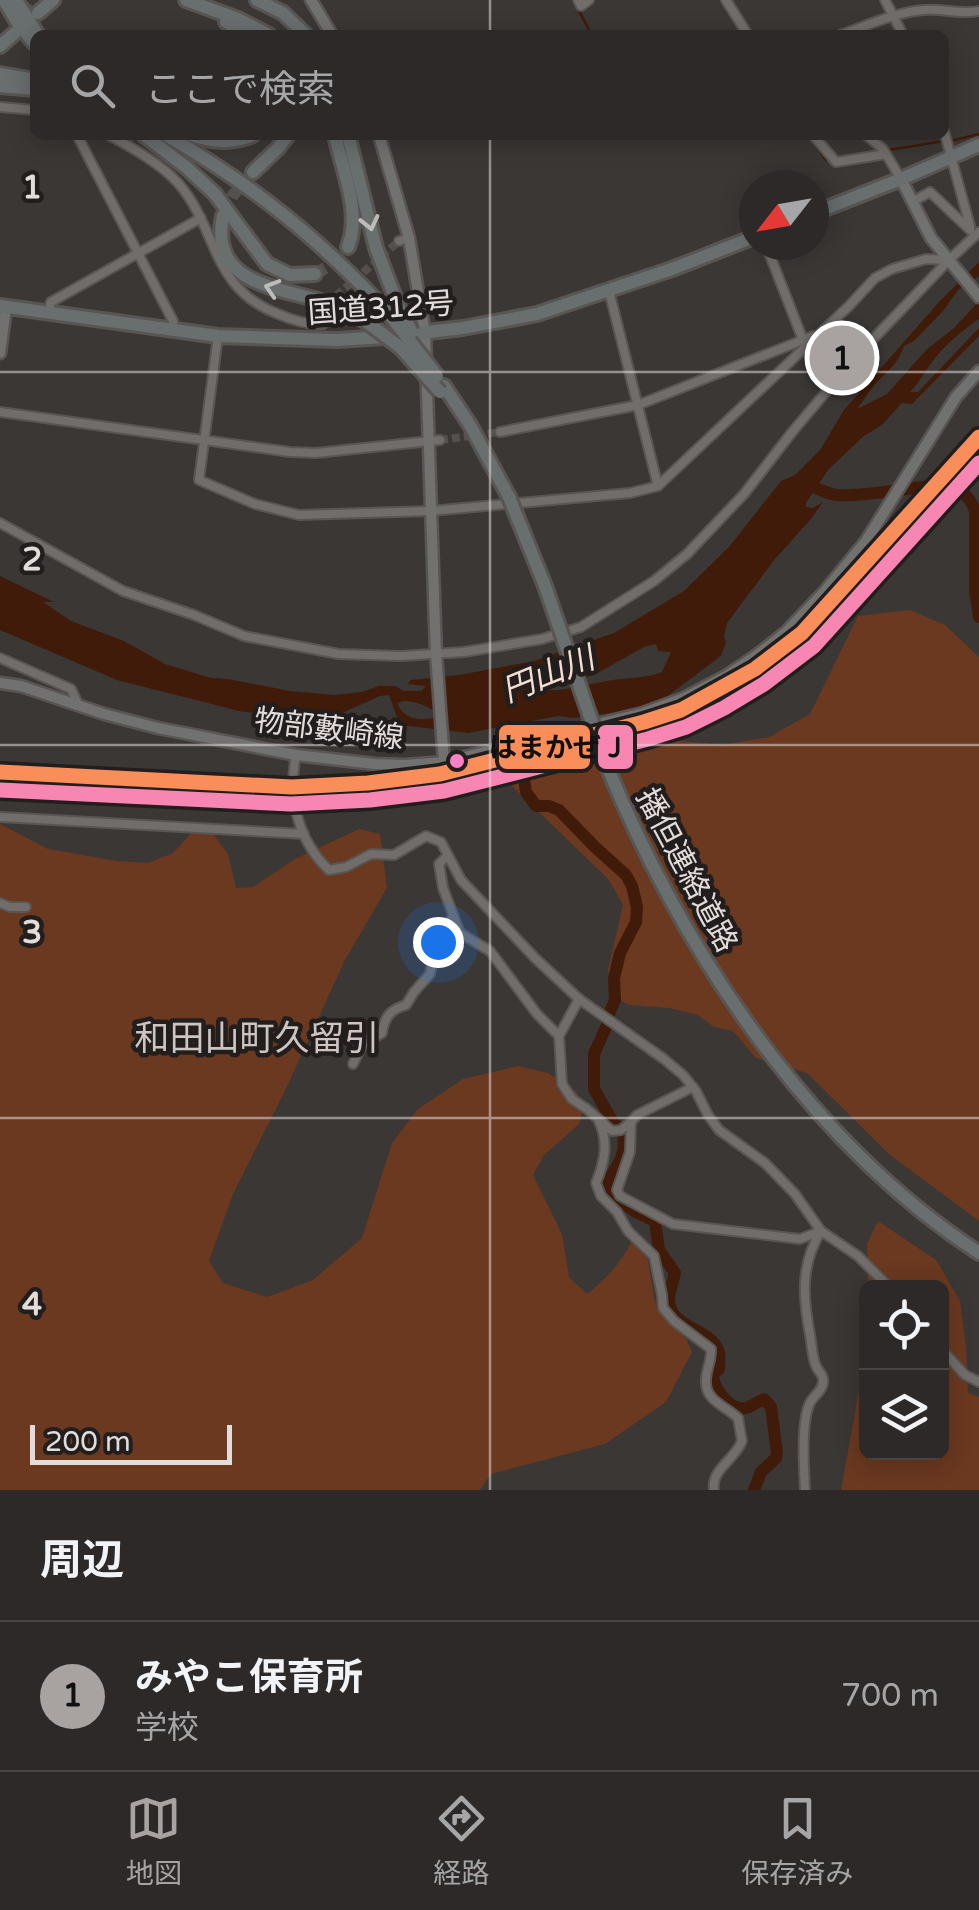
<!DOCTYPE html>
<html lang="ja">
<head>
<meta charset="utf-8">
<style>
  body { margin:0; font-family:"Varela Round","Noto Sans JP",sans-serif; background:#383534; color:#f1f3f6 }
  .controls { position:absolute; right:30px; bottom:30px; display:grid; overflow:hidden; border-radius:15px; box-shadow:0 5px 25px #0003 }
  .controls button { width:90px; height:90px; display:grid; place-items:center; padding:0; border:0; border-bottom:2px solid #484545; background:#2c2928; color:#f1f3f6; font:50px sans-serif }
  .compass { position:absolute; left:739px; top:170px; width:90px; height:90px; border-radius:50%; background:#2c2928; box-shadow:0 5px 25px #0003; rotate:239deg }
  .scale { position:absolute; left:30px; bottom:25px; width:202px; box-sizing:border-box; padding-left:10px; border:5px solid #e2dddb; border-top:0; font-size:28px; line-height:35px; white-space:nowrap; color:#e2dddb; -webkit-text-stroke:8px #221e1d; paint-order:stroke }
  .you { position:absolute; left:438px; top:942px; width:35px; height:35px; margin:-25px; border:8px solid #fff; border-radius:50%; background:#1a73e8; box-shadow:0 0 0 15px #1a73e833 }
  .badge { display:grid; place-items:center; width:65px; height:65px; border-radius:50%; background:#a8a3a1; color:#111; font-size:32px; font-weight:700 }
  .pin { position:absolute; translate:-50% -50%; border:5px solid #fff; box-shadow:0 2px 10px #0006 }
  .list { margin:0; padding:0; list-style:none }
  h2 { display:flex; justify-content:space-between; align-items:center; height:130px; margin:0; padding:0 40px; font-size:42px }
  h2 small { font-size:32px; font-weight:400; color:#a6a6a8 }
  .list li { display:grid; grid-template-columns:65px 1fr auto; gap:30px; align-items:center; box-sizing:border-box; height:150px; padding:0 40px; border-top:2px solid #484545 }
  .list b { display:block; font-size:38px; white-space:nowrap }
  .list p { margin:0; font-size:32px; white-space:nowrap; color:#a6a6a8 }
  .list em { font-size:32px; font-style:normal; color:#a6a6a8 }
  .icon { flex:none; width:55px; height:55px; fill:none; stroke:currentColor; stroke-width:2; stroke-linecap:round; stroke-linejoin:round }
  .map { position:relative; flex:none; width:979px; height:1490px; overflow:hidden }
  .search { position:absolute; background:#2c2928; box-shadow:0 5px 25px #0003; left:30px; right:30px; top:30px; height:110px; display:flex; align-items:center; gap:25px; box-sizing:border-box; padding:0 35px; border-radius:15px; color:#a6a6a8; font-size:38px }
  .sheet { height:280px; background:#2c2928 }
  nav { display:flex; justify-content:space-around; align-items:center; box-sizing:border-box; height:140px; border-top:2px solid #484545; background:#2c2928; font-size:28px; color:#a6a6a8 }
  nav a { display:grid; justify-items:center; gap:5px }
  nav .on { color:#a8a3a1 }
  .map>svg:first-child { display:block }
  .green { fill:#6b3820 }
  .water { fill:#411b09; fill-rule:evenodd }
  .lines { fill:none; stroke-linecap:round; stroke-linejoin:round }
  .stream { stroke:#411b09; stroke-width:2.5 }
  .river { stroke:#411b09; stroke-width:12 }
  .street-tunnel { stroke:#54504e; stroke-width:8; stroke-dasharray:8 4; stroke-linecap:butt }
  .highway-tunnel { stroke:#54504e; stroke-width:12; stroke-dasharray:12 6; stroke-linecap:butt }
  .street-casing { stroke:#585553; stroke-width:12 }
  .secondary-casing { stroke:#585553; stroke-width:15 }
  .highway-casing { stroke:#585553; stroke-width:18 }
  .street { stroke:#706d6b; stroke-width:8 }
  .secondary { stroke:#717170; stroke-width:10 }
  .highway { stroke:#696e6e; stroke-width:12 }
  .highway-bridge-casing { stroke:#585553; stroke-width:18; stroke-linecap:butt }
  .highway-bridge { stroke:#696e6e; stroke-width:12 }
  .rail-1-casing { stroke:#221e1d; stroke-width:22 }
  .rail-2-casing { stroke:#221e1d; stroke-width:22 }
  .rail-1 { stroke:#fa8e5a; stroke-width:15 }
  .rail-2 { stroke:#f886b3; stroke-width:15 }
  .oneway { stroke:#bebcba }
  .grid { fill:none; stroke:#e2dddb; stroke-width:2.5; stroke-opacity:0.55 }
  .bus-dot { fill:#ff80c5; stroke:#221e1d; stroke-width:4 }
  .labels { text-anchor:middle; stroke-width:9; stroke-linejoin:round; paint-order:stroke }
  .street-label { font-size:30px; fill:#e2dddb; stroke:#221e1d }
  .water-label { font-size:32px; font-style:italic; fill:#f6ded4; stroke:#221e1d }
  .quarter-label { font-size:35px; fill:#cec5c2; stroke:#221e1d }
  .grid-label { font-size:32px; text-anchor:middle; font-weight:bold; fill:#e2dddb; stroke:#221e1d; stroke-width:9; stroke-linejoin:round; paint-order:stroke }
  .line-badge { stroke:#221e1d; stroke-width:4 }
  .pale-badge-label { font-size:28px; text-anchor:middle; font-weight:bold; fill:#111 }
</style>
</head>
<body>
<div class="map">
<svg width="979" height="1490" viewBox="0 0 979 1490">
  <rect width="100%" height="100%" fill="#3b3735"/>
  <g class="green">
    <polygon points="910,610 945,625 979,657 979,1221 890,1155 807,1073 756,1058 733,1031 714,1027 698,1015 669,1008 629,1005 610,995 608,970 623,905 609,880 512,786 538,762 586,749 670,740 723,745 769,737 810,714 858,616"/>
    <path d="M0,824L48,849L117,861L148,863L173,853L193,831L213,834L228,854L236,888L253,887L295,859L359,829L380,834L387,888L345,960L283,1095L233,1194L209,1261L223,1283L267,1297L313,1280L362,1238L392,1143L418,1109L463,1079L518,1066L548,1073L576,1091L584,1106L579,1124L544,1155L533,1175L562,1234L569,1277L587,1294C608,1278 621,1262 633,1239L647,1256L655,1301L667,1321L686,1338L692,1352L666,1402L605,1444L491,1474L480,1490H0Z"/>
    <polygon points="878,1221 936,1260 960,1301 966,1348 968,1393 979,1397 979,1490 841,1490 865,1357 864,1312 866,1297 866,1452 942,1452 942,1288 868,1287 867,1244"/>
  </g>
  <path class="water" d="M979,262V276L958,290L943,311L914,341L904,346C899,361 890,370 878,381C870,389 864,400 857,409L887,394L927,349L954,328L979,301V319C963,330 947,343 935,358C926,369 920,382 910,392H918L979,328V336L912,404L902,403L882,425L864,436L828,470L806,503V507L813,508L823,502L811,519L775,559L727,623L724,636L726,642L721,656L661,701L626,711L573,718L558,716L468,733L375,722L398,720L389,695L380,696L342,713L308,720L239,711L117,680L0,630V576L54,602H43L71,621L124,641L165,664L211,678L228,679L290,691L335,695L362,692L379,686H396L403,691H421L426,686L407,684L411,680L459,675L534,661L614,633L684,591L729,547L781,481L795,475L820,450L844,410L940,301ZM656,644L658,651L671,652L662,672C644,679 632,677 613,680C586,684 567,692 539,690L594,675L644,647ZM404,701C414,701 426,705 434,711L433,718C418,721 404,719 397,703Z"/>
  <g class="lines">
    <g class="stream">
      <polyline points="573,0 592,35"/>
      <polyline points="808,135 826,160"/>
      <polyline points="951,141 979,134"/>
      <polyline points="889,150 944,141"/>
      <polyline points="841,157 881,151"/>
    </g>
    <g class="river">
      <path d="M806,484C815,487 826,494 836,495C852,497 890,491 908,489C934,485 964,479 975,511V591L979,617"/>
      <polyline points="501,714 504,736"/>
      <polyline points="512,754 524,779 526,792 536,806 549,806 559,810 595,847 626,875 632,886 637,907 636,922 620,953 614,978 615,1000 609,1014"/>
      <path d="M607,1025L594,1054V1089L614,1124L623,1129C626,1160 619,1161 605,1186L606,1190L634,1211L655,1221L659,1250L675,1273C673,1281 670,1290 669,1298C668,1329 711,1327 719,1352C720,1354 719,1367 719,1369L714,1373L713,1379C718,1393 732,1414 749,1407C755,1404 759,1401 764,1399L771,1407L777,1453L776,1458L761,1472L754,1490"/>
    </g>
    <g class="street-tunnel">
      <polyline points="128,141 131,135"/>
      <polyline points="327,304 399,241"/>
      <polyline points="440,440 500,432"/>
    </g>
    <g class="highway-tunnel">
      <polyline points="11,27 35,7"/>
      <polyline points="224,214 233,195 253,172"/>
      <polyline points="315,274 334,263 348,247"/>
    </g>
    <g class="street-casing">
      <g id="street">
        <polyline points="578,0 581,6 589,0"/>
        <polyline points="726,0 748,35"/>
        <polyline points="885,0 903,35"/>
        <path d="M840,35C866,26 896,12 924,10C942,8 961,15 979,11"/>
        <polyline points="0,107 35,110"/>
        <polyline points="944,131 970,226 970,229"/>
        <polyline points="77,135 173,321 173,330"/>
        <path d="M109,135C132,148 160,163 178,183C219,230 210,288 278,314C292,320 308,325 323,324L322,308"/>
        <polyline points="813,135 836,162 886,154"/>
        <polyline points="866,135 883,149 901,179"/>
        <polyline points="912,202 930,192 970,230"/>
        <polyline points="399,241 409,238"/>
        <polyline points="766,245 803,340"/>
        <polyline points="609,291 658,486"/>
        <polyline points="48,312 51,302 201,218"/>
        <polyline points="218,336 199,480 255,504 299,515 430,511 630,493 658,486 849,306 875,278 892,269 926,259 949,260"/>
        <polyline points="0,412 290,452 316,453 440,440"/>
        <polyline points="500,432 638,405 813,336"/>
        <polyline points="0,523 123,591 194,615 244,636 339,654 401,656 464,652 542,639 581,627 654,581 687,554 744,494 793,431 853,360 949,260 979,232"/>
        <polyline points="0,658 71,689 79,706"/>
        <path d="M296,755C288,796 297,840 329,870L346,867L371,854L394,855L426,836L441,842L461,880L535,958L579,999L664,1059L683,1075L696,1091L708,1115L719,1130L765,1163L795,1194L821,1231L858,1256L890,1288"/>
        <polyline points="0,817 304,834"/>
        <polyline points="447,856 439,864 443,888 460,933 490,951 537,1014 559,1036"/>
        <polyline points="0,903 10,907 26,907"/>
        <polyline points="579,999 559,1036 562,1084 572,1099 587,1109 612,1131 621,1130 631,1122"/>
        <path d="M353,1064L362,1045L382,1033C385,1016 390,1010 406,1005L414,992L430,974L437,941L452,918"/>
        <polyline points="693,1087 637,1115 631,1122 630,1152 617,1190 620,1196 673,1224 800,1239 821,1231"/>
        <path d="M598,1119C609,1141 605,1161 596,1183L601,1196L617,1212L628,1231L654,1256L662,1295L663,1308L674,1321L711,1349C712,1361 705,1371 706,1383C706,1401 727,1407 738,1418L742,1441C734,1461 711,1469 714,1490"/>
        <polyline points="942,1350 965,1375 979,1382"/>
        <path d="M805,1490C804,1468 801,1425 809,1405C812,1396 825,1390 823,1379C823,1375 817,1369 816,1366C812,1357 812,1345 810,1335C803,1298 800,1265 821,1231"/>
      </g>
    </g>
    <g class="secondary-casing">
      <g id="secondary">
        <polyline points="311,0 332,35"/>
        <polyline points="379,135 409,238 425,333 436,654 444,762"/>
        <polyline points="901,179 931,238 979,297"/>
        <polyline points="0,353 6,308"/>
        <polyline points="0,683 21,686 104,714 158,728 296,755 375,764 405,765 444,762 643,713 684,698 726,676 757,655 786,632 824,592 866,541 956,397 979,371"/>
      </g>
    </g>
    <g class="highway-casing">
      <g id="highway">
        <polyline points="4,0 19,25 35,44"/>
        <polyline points="16,0 38,35"/>
        <polyline points="186,0 238,19 269,35"/>
        <polyline points="257,0 283,13 306,35"/>
        <polyline points="38,13 53,0"/>
        <polyline points="226,22 250,35"/>
        <polyline points="0,46 15,33"/>
        <polyline points="0,74 35,80"/>
        <polyline points="0,86 35,89"/>
        <polyline points="144,135 186,167 215,194 267,264 290,275 315,274"/>
        <path d="M166,135C254,186 320,239 389,314"/>
        <path d="M191,135C213,142 232,144 253,135"/>
        <path d="M335,135C342,170 362,212 348,247"/>
        <polyline points="348,135 376,248 399,308"/>
        <polyline points="253,172 278,148 288,135"/>
        <polyline points="814,213 901,179 979,145"/>
        <path d="M223,216C209,283 276,287 321,301C336,306 350,313 364,320"/>
        <polyline points="0,306 218,336 337,340 385,337 463,328 537,314 672,269 754,237"/>
        <polyline points="444,386 470,425 509,497"/>
        <path d="M607,766C683,951 809,1142 979,1253"/>
      </g>
    </g>
    <use href="#street" class="street"/>
    <use href="#secondary" class="secondary"/>
    <use href="#highway" class="highway"/>
    <g class="highway-bridge-casing">
      <g id="highway-bridge">
        <polyline points="399,308 412,332"/>
        <polyline points="389,314 437,376"/>
        <polyline points="364,320 401,348 440,392"/>
        <polyline points="509,497 545,586 607,766"/>
      </g>
    </g>
    <use href="#highway-bridge" class="highway-bridge"/>
    <g class="rail-1-casing">
      <polyline id="rail-1" points="0,772 292,787 368,783 440,774 644,722 681,710 755,669 802,633 979,437"/>
    </g>
    <g class="rail-2-casing">
      <polyline id="rail-2" points="0,790 291,804 370,800 444,791 648,739 686,727 724,708 764,684 814,646 979,463"/>
    </g>
    <use href="#rail-1" class="rail-1"/>
    <use href="#rail-2" class="rail-2"/>
  </g>
  <defs><path id="oneway-chevron" d="M-2-3.5L2.5 0L-2 3.5" fill="none" stroke-width="1.6" stroke-linecap="round" stroke-linejoin="round" transform="scale(2.5)"/></defs>
  <g class="oneway">
    <use href="#oneway-chevron" transform="translate(370 223) rotate(77)"/>
    <use href="#oneway-chevron" transform="translate(272 288) rotate(-163)"/>
  </g>
  <path class="grid" d="M490,0V35M490,135V1490M0,372H979M0,745H979M0,1118H979"/>
  <circle class="bus-dot" cx="457" cy="761" r="9"/>
  <g class="labels">
    <g class="street-label">
      <text transform="translate(381 308) rotate(-4)" y="10">国道312号</text>
      <text transform="translate(329 729) rotate(7)" y="10">物部藪崎線</text>
      <text transform="translate(687 870) rotate(62)" y="10">播但連絡道路</text>
    </g>
    <g class="water-label">
      <text transform="translate(548 674) rotate(-22)" y="11">円山川</text>
    </g>
    <g class="quarter-label">
      <text x="257" y="1050">和田山町久留引</text>
    </g>
  </g>
  <g class="grid-label">
    <text x="32" y="198">1</text>
    <text x="32" y="570">2</text>
    <text x="32" y="943">3</text>
    <text x="32" y="1315">4</text>
  </g>
  <g class="line-badge">
    <rect x="497" y="723" width="95" height="48" rx="10" fill="#fa8e5a"/>
    <rect x="596" y="723" width="39" height="48" rx="10" fill="#f886b3"/>
  </g>
  <g class="pale-badge-label">
    <text x="545" y="757">はまかぜ</text>
    <text x="615" y="757">J</text>
  </g>
</svg>
<div class="controls">
<button><svg class="icon" aria-label="locate" viewBox="0 0 24 24"><circle cx="12" cy="12" r="6"/><path d="M12 2v4M12 18v4M2 12h4M18 12h4"/></svg></button>
<button><svg class="icon" aria-label="layers" viewBox="0 0 24 24"><path d="M12 4l9 5-9 5-9-5zM3 14l9 5 9-5"/></svg></button>
</div>
<svg class="compass" viewBox="-18 -18 36 36"><path d="M0-13l5 13h-10z" fill="#e53935"/><path d="M0 13l5-13h-10z" fill="#a6a6a8"/></svg>
<div class="scale">200 m</div>
<div class="you"></div>
<div class="pin badge" style="left:842px;top:358px">1</div>
<div class="search"><svg class="icon" aria-label="search" viewBox="0 0 24 24"><circle cx="10" cy="10" r="6"/><path d="M15 15l6 6"/></svg>ここで検索</div>
</div>
<section class="sheet">
<h2>周辺<small></small></h2>
<ul class="list">
<li><span class="badge">1</span><div><b>みやこ保育所</b><p>学校</p></div><em>700 m</em></li>
</ul>
</section>
<nav>
<a class="on"><svg class="icon" aria-label="map" viewBox="0 0 24 24"><path d="M3 6l6-2 6 2 6-2v14l-6 2-6-2-6 2zM9 4v14M15 6v14"/></svg>地図</a>
<a><svg class="icon" aria-label="directions" viewBox="0 0 24 24"><path d="M12 3l9 9-9 9-9-9zM9 14v-3h6M13 9l2 2-2 2"/></svg>経路</a>
<a><svg class="icon" aria-label="saved" viewBox="0 0 24 24"><path d="M7 4h10v16l-5-4-5 4z"/></svg>保存済み</a>
</nav>
</body>
</html>
